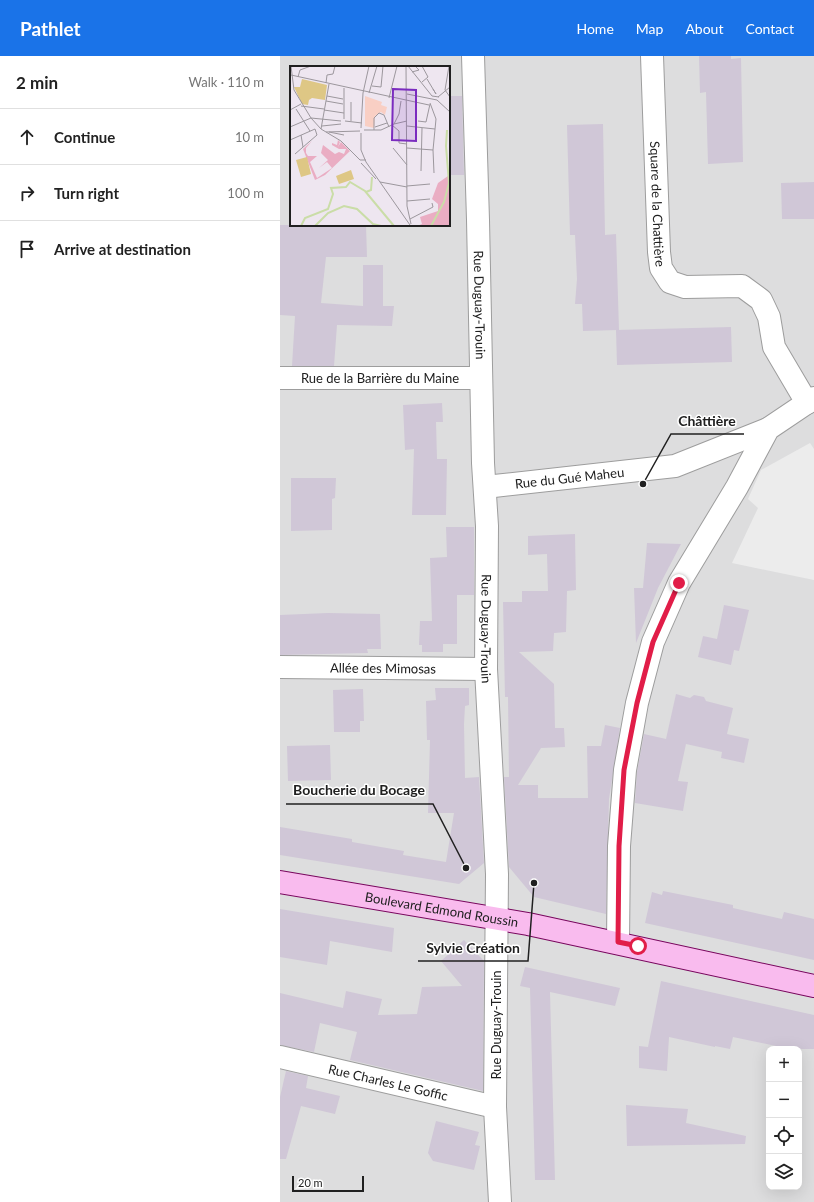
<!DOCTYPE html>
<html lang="en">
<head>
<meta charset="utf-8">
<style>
  body { margin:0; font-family:Lato,sans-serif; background:#f6f6f6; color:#222 }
  .controls { position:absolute; right:12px; bottom:12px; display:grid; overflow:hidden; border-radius:8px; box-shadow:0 4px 16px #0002 }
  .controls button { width:36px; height:36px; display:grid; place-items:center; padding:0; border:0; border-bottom:1px solid #e0e0e0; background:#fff; color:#222; font:20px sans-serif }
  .scale { position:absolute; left:12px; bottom:10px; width:72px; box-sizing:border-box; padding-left:4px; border:2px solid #202020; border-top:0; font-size:11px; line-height:14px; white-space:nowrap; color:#202020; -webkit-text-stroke:3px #fff; paint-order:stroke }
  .stop { position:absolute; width:12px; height:12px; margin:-9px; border:3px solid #e11d48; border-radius:50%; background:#fff }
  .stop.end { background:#e11d48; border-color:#fff; box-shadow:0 1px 4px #0008 }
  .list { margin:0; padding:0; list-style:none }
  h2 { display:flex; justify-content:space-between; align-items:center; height:52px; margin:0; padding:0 16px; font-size:17px }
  h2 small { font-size:13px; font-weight:400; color:#767676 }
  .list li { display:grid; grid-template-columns:26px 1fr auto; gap:12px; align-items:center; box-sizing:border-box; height:56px; padding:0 16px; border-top:1px solid #e0e0e0 }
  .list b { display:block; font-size:15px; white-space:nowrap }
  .list em { font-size:13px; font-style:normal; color:#767676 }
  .icon { flex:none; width:22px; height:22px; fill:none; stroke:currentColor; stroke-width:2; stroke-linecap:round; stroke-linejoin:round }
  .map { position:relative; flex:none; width:534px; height:1146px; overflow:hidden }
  header { display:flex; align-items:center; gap:24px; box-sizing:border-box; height:56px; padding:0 20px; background:#1a73e8; color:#fff }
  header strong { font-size:19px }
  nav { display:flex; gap:22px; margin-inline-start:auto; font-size:14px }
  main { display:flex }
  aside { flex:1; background:#fff }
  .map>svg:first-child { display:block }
  .residential { fill:#ddddde; fill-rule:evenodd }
  .parking { fill:#ececec }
  .building { fill:#d0c7d7 }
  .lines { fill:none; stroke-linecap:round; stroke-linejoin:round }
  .street-casing { stroke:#9d9d9d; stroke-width:24 }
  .secondary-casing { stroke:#78065d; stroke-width:24 }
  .street { stroke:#fff; stroke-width:22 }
  .secondary { stroke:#f9bbee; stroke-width:22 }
  .route { stroke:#e11d48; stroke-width:5 }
  .labels { text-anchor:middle; stroke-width:3; stroke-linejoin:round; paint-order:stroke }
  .street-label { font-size:13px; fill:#202020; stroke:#fff }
  .inset-river { fill:none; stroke:#cadda7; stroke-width:2 }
  .inset-road { fill:none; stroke:#9c979d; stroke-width:1 }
  .view { fill:#7b2cbf; fill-opacity:0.15; stroke:#7b2cbf; stroke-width:2 }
  .inset-edge { fill:none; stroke:#202020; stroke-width:2 }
  .leader { fill:none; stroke:#202020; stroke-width:1.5 }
  .callout-dot { fill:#202020; stroke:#fff; stroke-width:1.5 }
  .callout-label { font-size:14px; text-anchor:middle; font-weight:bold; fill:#202020; stroke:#fff; stroke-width:3; stroke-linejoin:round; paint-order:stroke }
</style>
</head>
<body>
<header>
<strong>Pathlet</strong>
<nav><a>Home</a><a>Map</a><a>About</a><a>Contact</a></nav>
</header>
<main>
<aside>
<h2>2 min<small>Walk · 110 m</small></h2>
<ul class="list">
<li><svg class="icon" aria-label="ahead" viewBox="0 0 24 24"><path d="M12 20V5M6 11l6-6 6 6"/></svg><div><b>Continue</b></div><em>10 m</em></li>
<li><svg class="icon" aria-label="right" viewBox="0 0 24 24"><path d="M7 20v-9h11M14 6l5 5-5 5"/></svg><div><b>Turn right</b></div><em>100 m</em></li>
<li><svg class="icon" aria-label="arrive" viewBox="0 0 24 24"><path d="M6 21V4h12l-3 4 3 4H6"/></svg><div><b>Arrive at destination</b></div></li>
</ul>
</aside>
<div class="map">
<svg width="534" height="1146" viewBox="0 0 534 1146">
  <rect width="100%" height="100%" fill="#eee6f0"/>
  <path class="residential" d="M0,0H534V1146H0ZM11,11H169V169H11ZM489,993H519V1131H489Z"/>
  <polygon class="parking" points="530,387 534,393 534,524 452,507 478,452 468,443 481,414"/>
  <g class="building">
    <polygon points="419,0 451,0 451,3 461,2 463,106 428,108 426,36 420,37"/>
    <polygon points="169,40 182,40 184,119 169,119"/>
    <polygon points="323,68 325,179 336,178 339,274 303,275 302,248 295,248 297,223 295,179 290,179 287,69"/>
    <polygon points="534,126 534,163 502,163 501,127"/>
    <polygon points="0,169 86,169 87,201 46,201 41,247 83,250 83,209 103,209 103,250 114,250 112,270 57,269 54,310 12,310 15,260 0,259"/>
    <polygon points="451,271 452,306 337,309 336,274"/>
    <polygon points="162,347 163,366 156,366 157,403 167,403 166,459 132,459 134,393 125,394 123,349"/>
    <polygon points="11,422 56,422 55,442 52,443 52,474 11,475"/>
    <polygon points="166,471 194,471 194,539 177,539 177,588 163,588 163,596 142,596 142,589 139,589 140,565 152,565 150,502 167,501"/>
    <polygon points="295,478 296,534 287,535 286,576 274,577 273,595 239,596 274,628 275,672 284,672 285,691 261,692 238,729 258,729 258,742 308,742 307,690 321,690 325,669 340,672 329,743 326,858 254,841 229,811 224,721 229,721 228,641 225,641 223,546 242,546 242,535 268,535 267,498 248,499 248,480"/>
    <polygon points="367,487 401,488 378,532 356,587 354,532 363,532"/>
    <polygon points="444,549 469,554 459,595 454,594 451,609 418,601 423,580 437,583"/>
    <polygon points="48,557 100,558 101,593 87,593 88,597 0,599 0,559"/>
    <polygon points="155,632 189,632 189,649 185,650 184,668 185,722 199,721 204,807 179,828 0,799 0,771 72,783 72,786 124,795 123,799 166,806 174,757 148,757 150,684 147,684 146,645 156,644"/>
    <polygon points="83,633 84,665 80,665 80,676 54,676 53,634"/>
    <polygon points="396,638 410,642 414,639 424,641 426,645 453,652 447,678 469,683 464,707 441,702 442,696 406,688 398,725 408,726 403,755 355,747 357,716 364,678 386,683"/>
    <polygon points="50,689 51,724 8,725 7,690"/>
    <polygon points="383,835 453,849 453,852 502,863 504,856 534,863 534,904 365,867 372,836 382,839"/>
    <polygon points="0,853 114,872 112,896 50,885 47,909 0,901"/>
    <polygon points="184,884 204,905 203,1035 70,1004 77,976 40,967 34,996 0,989 0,937 63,952 66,935 102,943 98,959 137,958 142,931 182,930 161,905"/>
    <polygon points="245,911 340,932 335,950 270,936 275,1124 255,1124 250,932 240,930"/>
    <polygon points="381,925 534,959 534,993 495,993 496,990 453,981 450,993 435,990 435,991 389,981 387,1015 359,1012 359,990 368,991"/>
    <polygon points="6,1015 28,1020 26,1032 60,1040 55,1058 21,1050 6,1103 0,1103 0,1041"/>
    <polygon points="346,1049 408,1053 406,1067 466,1080 465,1088 347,1090"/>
    <polygon points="156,1065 199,1076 195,1089 200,1090 194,1114 153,1105 148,1097"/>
  </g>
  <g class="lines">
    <g class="street-casing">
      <g id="street">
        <path id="s1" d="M193,0L198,164L203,407L207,470L206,613L217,818L215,1051L220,1146"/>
        <path id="s2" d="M372,0L379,196L381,212L390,226L405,231L462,230L481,244L489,261L494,291L527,347"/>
        <path id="s3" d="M0,322H200"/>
        <path id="s4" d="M205,431L395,410L488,373"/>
        <path id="s5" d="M0,611L206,613"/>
        <polyline points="338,886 339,790 345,714 357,647 373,586 399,527 457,431 488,373 534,342"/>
        <path id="s6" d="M0,1001L215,1051"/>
      </g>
    </g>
    <g class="secondary-casing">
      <g id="secondary">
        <path id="s7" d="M0,826L248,868L534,930"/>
      </g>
    </g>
    <use href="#street" class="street"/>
    <use href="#secondary" class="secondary"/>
  </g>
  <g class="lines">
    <polyline class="route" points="358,890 338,886 339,790 344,714 357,647 373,586 399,527"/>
  </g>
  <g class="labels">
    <g class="street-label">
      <text dy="5" stroke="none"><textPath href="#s2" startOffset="148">Square de la Chattière</textPath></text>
      <text dy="5" stroke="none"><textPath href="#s1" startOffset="249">Rue Duguay-Trouin</textPath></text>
      <text dy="5" stroke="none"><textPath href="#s3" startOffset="100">Rue de la Barrière du Maine</textPath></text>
      <text dy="5" stroke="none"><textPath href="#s4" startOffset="85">Rue du Gué Maheu</textPath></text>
      <text dy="5" stroke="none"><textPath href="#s1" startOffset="573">Rue Duguay-Trouin</textPath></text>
      <text dy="5" stroke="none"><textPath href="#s5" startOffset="103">Allée des Mimosas</textPath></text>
      <text dy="5" stroke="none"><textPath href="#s7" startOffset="164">Boulevard Edmond Roussin</textPath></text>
      <text transform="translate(216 969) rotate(-90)" y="5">Rue Duguay-Trouin</text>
      <text dy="5" stroke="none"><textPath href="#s6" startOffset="111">Rue Charles Le Goffic</textPath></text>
    </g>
  </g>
  <g transform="translate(10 10)">
    <rect width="160" height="160" fill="#eee6f0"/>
    <path d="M48,74L50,76L48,81L51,76L60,85L35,109L25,114L13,83L22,75L16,82V87L18,90H27L20,96L27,112L42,102L37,96L29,102L38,94L31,87L33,79L45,88L49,86L54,88L56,83H49L42,79V77L47,79ZM158,110H160V160H127L132,158L130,151L148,145V138L142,133L148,117Z" fill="#eaadc3"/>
    <path d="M75,30L92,36L91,39L97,41L95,49L91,46L85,50L84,62L75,60Z" fill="#f9cfc4"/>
    <path d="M12,13L37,19L35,34L22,32L19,34L18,39L12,38L4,21H10ZM17,91L21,108L11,111L6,94ZM61,104L64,113L49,118L46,110Z" fill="#dec785"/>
    <path class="inset-river" d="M76,126L81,124L82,111M11,160L15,152L38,143L43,128L41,122L56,121L60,116L75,125L104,160M25,160L38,147L54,140L67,143L83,158L91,160M141,160L154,136L159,117L156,80L157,64"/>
    <path class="inset-road" d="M1,0L4,24L21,52L31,63L51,75L70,94H76M116,0L117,140L121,158M118,0L142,30L149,31M132,0L138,11L132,16M159,0L155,24L160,31M122,6L129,4L125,0M1,9L139,39M8,11L10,4L21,0M137,13L146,28L143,23M36,17L37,9L43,8L45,0M82,20L91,21L93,0M79,27L87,0M117,28L147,34L160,46M37,30L53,33M148,31L160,21M99,32L107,0M36,35L53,38M61,36V55M140,37L146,53L143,84L144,107M11,40L34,43M6,43L20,65M0,44L11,38M34,44L54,47M21,52L51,55M54,53V22M55,55L72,57M128,55L136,56L140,38M104,58L117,55M102,59L109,65V77L117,78M32,60L51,58M117,60L145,63M0,61L21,52M85,61L97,57M71,62L73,27L79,0M31,63L39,18M74,64H91L104,58L109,48L111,35M84,64V52L89,47L94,49L99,61M36,66L70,65M39,66L54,69M71,67V84L76,96L120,159M11,69L13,81M0,74L25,63M103,82L117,99M117,82L143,84M5,88L27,69L25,63M71,97L86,113M131,105L132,62M90,116L117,121M117,120L140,118M117,135L140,133M120,153L143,141L142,137"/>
    <path class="view" d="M103,23L126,24V75L102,74Z"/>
    <rect width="160" height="160" class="inset-edge"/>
  </g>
  <path class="leader" d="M363 428L391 378H464M186 812L153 748H6M254 827L248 905H138"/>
  <g class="callout-dot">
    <circle cx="363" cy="428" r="4"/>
    <circle cx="186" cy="812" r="4"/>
    <circle cx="254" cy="827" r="4"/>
  </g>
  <g class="callout-label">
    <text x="427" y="370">Châttière</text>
    <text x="79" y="739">Boucherie du Bocage</text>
    <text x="193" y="897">Sylvie Création</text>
  </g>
</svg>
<div class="controls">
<button>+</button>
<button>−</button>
<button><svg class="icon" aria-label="locate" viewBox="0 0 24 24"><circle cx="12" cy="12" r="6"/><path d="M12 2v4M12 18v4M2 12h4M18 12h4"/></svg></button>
<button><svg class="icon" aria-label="layers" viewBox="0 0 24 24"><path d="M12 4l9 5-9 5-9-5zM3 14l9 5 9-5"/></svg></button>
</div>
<div class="scale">20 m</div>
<div class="stop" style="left:358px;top:890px"></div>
<div class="stop end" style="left:399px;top:527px"></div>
</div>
</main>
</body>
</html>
